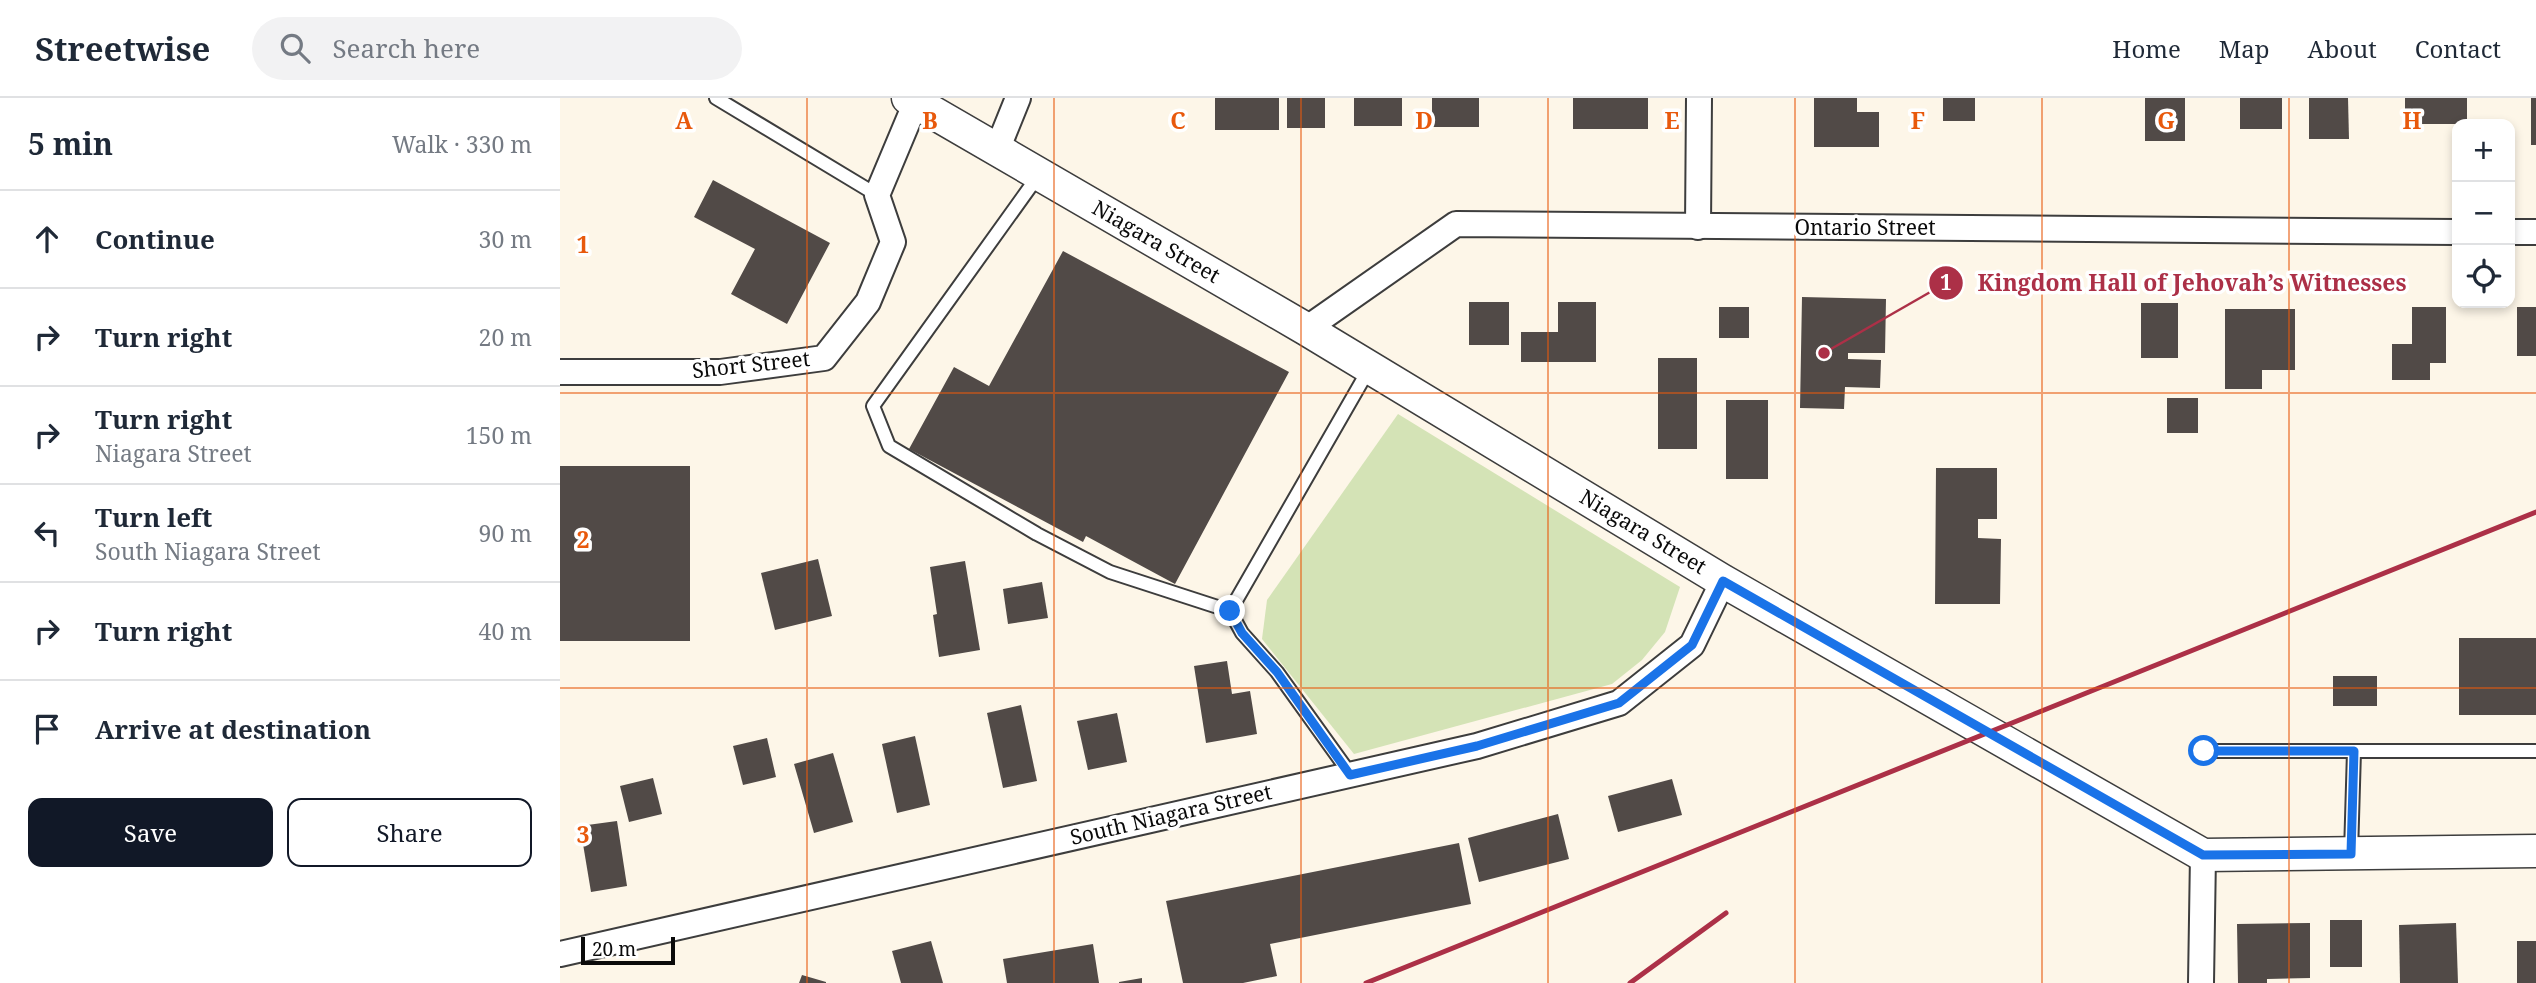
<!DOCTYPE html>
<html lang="en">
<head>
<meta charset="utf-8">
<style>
  body { margin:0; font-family:"Noto Serif",serif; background:#f2f2f3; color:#1f2937 }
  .controls { position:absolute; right:21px; top:21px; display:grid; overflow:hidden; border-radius:14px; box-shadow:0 4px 10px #0003 }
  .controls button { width:63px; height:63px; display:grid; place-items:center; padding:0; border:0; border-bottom:2px solid #e0e1e3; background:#fff; color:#1f2937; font:35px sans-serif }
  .scale { position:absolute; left:21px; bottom:18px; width:94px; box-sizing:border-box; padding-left:7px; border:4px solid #0a0a0a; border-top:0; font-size:19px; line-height:24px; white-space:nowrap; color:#0a0a0a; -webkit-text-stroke:5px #fff; paint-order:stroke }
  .stop { position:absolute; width:21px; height:21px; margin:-16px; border:5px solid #1a73e8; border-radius:50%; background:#fff }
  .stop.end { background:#1a73e8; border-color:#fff; box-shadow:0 2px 7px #0008 }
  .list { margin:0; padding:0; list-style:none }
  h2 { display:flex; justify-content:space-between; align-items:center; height:91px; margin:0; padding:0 28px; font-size:30px }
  h2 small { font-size:23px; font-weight:400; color:#747a83 }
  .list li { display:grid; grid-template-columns:46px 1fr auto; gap:21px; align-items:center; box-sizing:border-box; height:98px; padding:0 28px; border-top:2px solid #e0e1e3 }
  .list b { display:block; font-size:26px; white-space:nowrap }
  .list p { margin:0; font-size:23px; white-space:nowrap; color:#747a83 }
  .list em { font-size:23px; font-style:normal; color:#747a83 }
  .actions { display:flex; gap:14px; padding:21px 28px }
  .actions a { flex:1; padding:16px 0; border:2px solid #111827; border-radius:14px; text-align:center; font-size:24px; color:#111827 }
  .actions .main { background:#111827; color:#fff }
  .icon { flex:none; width:38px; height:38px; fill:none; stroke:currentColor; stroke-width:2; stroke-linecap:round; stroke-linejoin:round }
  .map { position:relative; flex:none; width:1976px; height:885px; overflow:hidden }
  header { display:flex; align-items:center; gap:42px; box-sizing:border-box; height:98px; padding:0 35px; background:#fff; border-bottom:2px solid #e0e1e3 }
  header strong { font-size:33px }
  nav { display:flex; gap:38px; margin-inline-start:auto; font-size:24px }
  .search { width:490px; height:63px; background:#f2f2f3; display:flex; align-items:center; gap:18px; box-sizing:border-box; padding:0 24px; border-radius:38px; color:#747a83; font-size:26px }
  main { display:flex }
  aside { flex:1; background:#fff }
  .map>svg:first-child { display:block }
  .green { fill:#d4e3b6 }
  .building { fill:#514a47 }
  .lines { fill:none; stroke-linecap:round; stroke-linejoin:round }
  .service-casing { stroke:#3d3d3d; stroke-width:16 }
  .minor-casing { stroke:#3d3d3d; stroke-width:28 }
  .tertiary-casing { stroke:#3d3d3d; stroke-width:35 }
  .service { stroke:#fff; stroke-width:12 }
  .minor { stroke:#fff; stroke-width:24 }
  .tertiary { stroke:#fff; stroke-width:32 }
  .rail { stroke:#ac3047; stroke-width:5 }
  .route { stroke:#1a73e8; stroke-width:9 }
  .grid { fill:none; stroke:#e8590c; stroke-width:2; stroke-opacity:0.55 }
  .labels { text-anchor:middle; stroke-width:7; stroke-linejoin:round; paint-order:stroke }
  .street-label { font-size:21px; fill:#0a0a0a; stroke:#fff }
  .grid-label { font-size:23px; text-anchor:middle; font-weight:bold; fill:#e8590c; stroke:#fff; stroke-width:7; stroke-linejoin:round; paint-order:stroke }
  .leader { fill:none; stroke:#ac3047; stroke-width:2.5 }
  .callout-dot { fill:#ac3047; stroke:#fff; stroke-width:2.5 }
  .mark-label { font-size:21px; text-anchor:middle; font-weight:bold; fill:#fff }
  .callout-label { font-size:23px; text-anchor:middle; font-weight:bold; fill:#ac3047; stroke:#fff; stroke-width:7; stroke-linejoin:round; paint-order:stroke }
</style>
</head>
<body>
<header>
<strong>Streetwise</strong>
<div class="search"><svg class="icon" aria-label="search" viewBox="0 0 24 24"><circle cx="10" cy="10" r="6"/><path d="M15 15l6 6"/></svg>Search here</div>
<nav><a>Home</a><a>Map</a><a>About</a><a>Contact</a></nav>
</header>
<main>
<aside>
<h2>5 min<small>Walk · 330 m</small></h2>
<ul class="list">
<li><svg class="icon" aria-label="ahead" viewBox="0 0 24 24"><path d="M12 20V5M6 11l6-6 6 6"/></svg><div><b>Continue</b></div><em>30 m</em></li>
<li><svg class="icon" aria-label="right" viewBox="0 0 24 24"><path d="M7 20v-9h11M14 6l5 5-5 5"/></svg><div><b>Turn right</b></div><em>20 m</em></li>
<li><svg class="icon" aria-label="right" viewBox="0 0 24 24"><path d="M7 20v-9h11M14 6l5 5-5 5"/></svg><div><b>Turn right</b><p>Niagara Street</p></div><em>150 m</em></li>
<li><svg class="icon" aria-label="left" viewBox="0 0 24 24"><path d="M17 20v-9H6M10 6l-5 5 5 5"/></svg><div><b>Turn left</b><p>South Niagara Street</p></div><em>90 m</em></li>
<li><svg class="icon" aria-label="right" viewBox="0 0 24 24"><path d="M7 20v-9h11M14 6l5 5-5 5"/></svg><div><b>Turn right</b></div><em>40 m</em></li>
<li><svg class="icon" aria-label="arrive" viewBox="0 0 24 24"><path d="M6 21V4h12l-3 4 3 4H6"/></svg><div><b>Arrive at destination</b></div></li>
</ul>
<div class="actions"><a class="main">Save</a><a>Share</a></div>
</aside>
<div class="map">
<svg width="1976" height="885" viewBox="0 0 1976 885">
  <rect width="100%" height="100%" fill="#fdf6e8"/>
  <polygon class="green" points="838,316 1120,489 1105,534 1082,562 1052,586 794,656 702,541 707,502"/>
  <g class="building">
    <rect x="655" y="0" width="64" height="32"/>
    <rect x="727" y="0" width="38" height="30"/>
    <rect x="794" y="0" width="48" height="28"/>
    <rect x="872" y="0" width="47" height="29"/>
    <rect x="1013" y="0" width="75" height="31"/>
    <polygon points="1254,0 1297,0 1297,14 1319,14 1319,49 1254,49"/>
    <rect x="1383" y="0" width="32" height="23"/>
    <rect x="1585" y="0" width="40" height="43"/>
    <rect x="1680" y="0" width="42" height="31"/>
    <polygon points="1749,0 1788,0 1789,41 1749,41"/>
    <rect x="1845" y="0" width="62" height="26"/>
    <rect x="1971" y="0" width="5" height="47"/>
    <polygon points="153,82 270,145 227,226 171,196 195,151 134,119"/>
    <polygon points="503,153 729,274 615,486 526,438 523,444 349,351 394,269 429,288"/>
    <polygon points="1242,199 1326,201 1325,255 1288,255 1288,261 1321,262 1320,290 1285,289 1284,311 1240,310"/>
    <rect x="909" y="204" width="40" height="43"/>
    <polygon points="998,204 1036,204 1036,264 961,264 961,234 998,234"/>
    <rect x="1581" y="205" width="37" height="55"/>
    <rect x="1159" y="209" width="30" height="31"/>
    <polygon points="1852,209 1886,209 1886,265 1870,265 1870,282 1832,282 1832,246 1852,246"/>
    <rect x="1957" y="209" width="19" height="49"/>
    <polygon points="1665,211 1735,211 1735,272 1702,272 1702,291 1665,291"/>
    <rect x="1098" y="260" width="39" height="91"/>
    <rect x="1607" y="300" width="31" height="35"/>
    <rect x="1166" y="302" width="42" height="79"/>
    <rect x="0" y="368" width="130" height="175"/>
    <polygon points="1376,370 1437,370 1437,421 1418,421 1418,440 1441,441 1440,506 1375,506"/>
    <polygon points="258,461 272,518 215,532 201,475"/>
    <polygon points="405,463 420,552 379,559 373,517 377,516 370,469"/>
    <polygon points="482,484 488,520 448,526 443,491"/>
    <rect x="1899" y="540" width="77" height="77"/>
    <polygon points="667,563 672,596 690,593 697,636 646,645 634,568"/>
    <rect x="1773" y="578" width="44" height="30"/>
    <polygon points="461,607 477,683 443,690 427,615"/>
    <polygon points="557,615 567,664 528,672 517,623"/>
    <polygon points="355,638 370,707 337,715 322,646"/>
    <polygon points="207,640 216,679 183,687 173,648"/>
    <polygon points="273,655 293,724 254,735 234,666"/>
    <polygon points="93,680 102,716 69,724 60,688"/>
    <polygon points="1112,681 1122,717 1058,734 1048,698"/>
    <polygon points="998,716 1009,761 919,784 908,740"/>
    <polygon points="57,723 67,788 31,794 20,728"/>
    <polygon points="899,745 911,806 710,846 717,878 683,885 623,885 606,803"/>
    <rect x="1770" y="822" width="32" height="47"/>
    <polygon points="1750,825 1750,880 1707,881 1707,885 1678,885 1677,826"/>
    <polygon points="1896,825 1898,885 1840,885 1839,827"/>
    <polygon points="371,843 383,885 341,885 332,853"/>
    <rect x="1957" y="843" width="19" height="42"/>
    <polygon points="533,846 539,885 447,885 443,861"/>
    <polygon points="242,877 266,884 266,885 239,885"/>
    <polygon points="582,880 582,885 559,885 559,884"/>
  </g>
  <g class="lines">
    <g class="service-casing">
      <g id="service">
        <polyline points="156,0 317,97"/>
        <polyline points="478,78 313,308 329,348 477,436 550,474 670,513"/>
        <polyline points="1645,653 1976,653"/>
        <polyline points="791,677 717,574 682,535 670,513 809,271"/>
        <polyline points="1791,755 1794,653"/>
      </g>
    </g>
    <g class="minor-casing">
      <g id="minor">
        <polyline points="437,52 458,0"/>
        <polyline points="1138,129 1139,0"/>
        <polyline points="1950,134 1976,134"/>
        <polyline points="746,231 896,126 1897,134"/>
        <polyline points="0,274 160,274 264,260 308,204 333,144 317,97 356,4"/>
        <polyline points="0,856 917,648 1059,605 1132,547 1163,483"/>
        <polyline points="1641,885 1643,757"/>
      </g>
    </g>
    <g class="tertiary-casing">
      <polyline id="tertiary" points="348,0 746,231 1163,483 1643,757 1976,753"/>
    </g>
    <use href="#service" class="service"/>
    <use href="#minor" class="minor"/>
    <use href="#tertiary" class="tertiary"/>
    <g class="rail">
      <polyline points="806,885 1976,414"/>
      <polyline points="1070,885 1166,815"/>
    </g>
  </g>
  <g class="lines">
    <polyline class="route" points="670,513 682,535 717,574 790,677 917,648 1059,605 1132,547 1163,483 1643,757 1791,756 1794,653 1644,653"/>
  </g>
  <path class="grid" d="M247,0V885M494,0V885M741,0V885M988,0V885M1235,0V885M1482,0V885M1729,0V885M0,295H1976M0,590H1976"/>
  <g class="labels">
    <g class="street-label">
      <text x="1305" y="137">Ontario Street</text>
      <text transform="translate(596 144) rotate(30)" y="7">Niagara Street</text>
      <text transform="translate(191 267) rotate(-6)" y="7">Short Street</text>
      <text transform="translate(1083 434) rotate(31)" y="7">Niagara Street</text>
      <text transform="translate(611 717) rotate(-13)" y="7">South Niagara Street</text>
    </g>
  </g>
  <g class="grid-label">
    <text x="124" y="31">A</text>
    <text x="370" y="31">B</text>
    <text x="618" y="31">C</text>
    <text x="864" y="31">D</text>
    <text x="1112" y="31">E</text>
    <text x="1358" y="31">F</text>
    <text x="1606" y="31">G</text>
    <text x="1852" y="31">H</text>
    <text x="23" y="155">1</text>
    <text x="23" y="450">2</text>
    <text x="23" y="745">3</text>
  </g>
  <path class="leader" d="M1264 255L1386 185"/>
  <g class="callout-dot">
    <circle cx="1264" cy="255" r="7"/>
    <circle cx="1386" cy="185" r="18"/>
  </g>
  <g class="mark-label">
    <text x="1386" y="192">1</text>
  </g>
  <g class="callout-label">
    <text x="1632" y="193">Kingdom Hall of Jehovah’s Witnesses</text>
  </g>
</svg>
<div class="controls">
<button>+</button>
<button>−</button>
<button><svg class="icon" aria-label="locate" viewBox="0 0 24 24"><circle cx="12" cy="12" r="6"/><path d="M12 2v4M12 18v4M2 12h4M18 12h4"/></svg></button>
</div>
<div class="scale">20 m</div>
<div class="stop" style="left:1644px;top:653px"></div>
<div class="stop end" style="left:670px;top:513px"></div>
</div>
</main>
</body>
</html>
